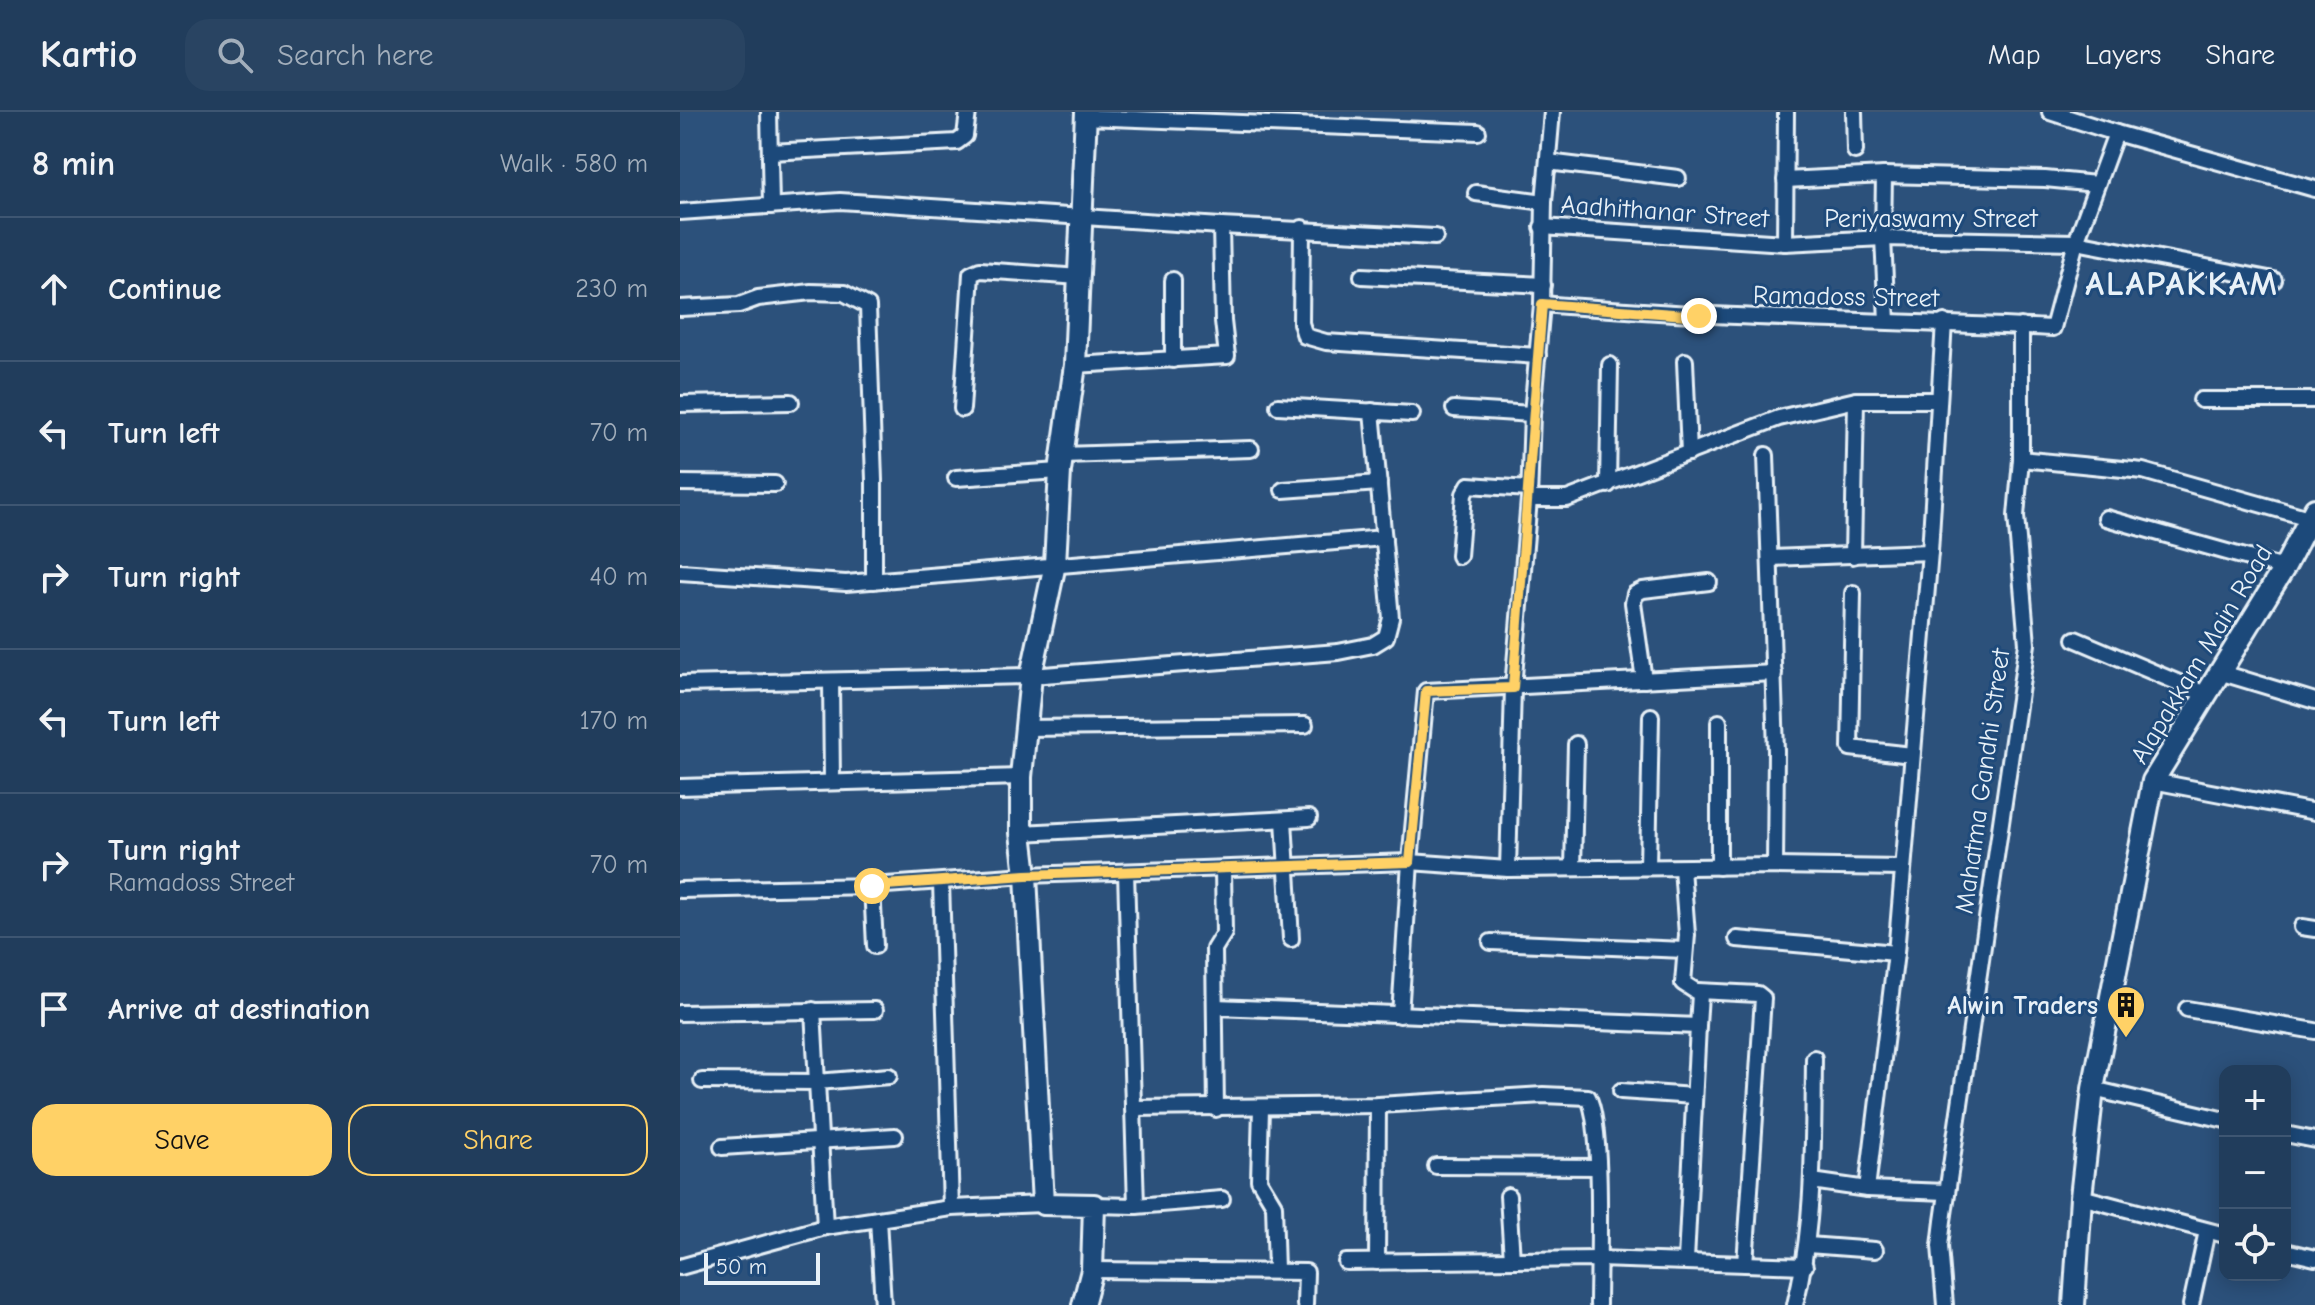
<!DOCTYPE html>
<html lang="en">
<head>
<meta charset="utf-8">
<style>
  body { margin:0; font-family:"Comic Neue",sans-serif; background:#294462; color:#f1f3f6 }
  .controls { position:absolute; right:24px; bottom:24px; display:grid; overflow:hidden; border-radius:16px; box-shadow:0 4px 20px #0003 }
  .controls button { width:72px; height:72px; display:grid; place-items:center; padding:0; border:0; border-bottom:2px solid #3e5672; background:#213d5c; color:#f1f3f6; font:40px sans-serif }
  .scale { position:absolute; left:24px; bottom:20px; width:116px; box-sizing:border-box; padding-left:8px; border:4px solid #e8f1f8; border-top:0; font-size:22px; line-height:28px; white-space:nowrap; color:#e8f1f8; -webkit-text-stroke:6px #1f4a7a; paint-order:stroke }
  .stop { position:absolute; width:24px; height:24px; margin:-18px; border:6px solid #ffd166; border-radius:50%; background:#fff }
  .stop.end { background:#ffd166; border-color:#fff; box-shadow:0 2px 8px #0008 }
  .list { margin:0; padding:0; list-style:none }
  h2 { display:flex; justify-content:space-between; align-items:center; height:104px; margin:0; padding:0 32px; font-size:34px }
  h2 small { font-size:26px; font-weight:400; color:#a2aebb }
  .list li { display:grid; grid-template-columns:52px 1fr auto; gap:24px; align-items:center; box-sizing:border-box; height:144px; padding:0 32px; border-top:2px solid #3e5672 }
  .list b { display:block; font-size:30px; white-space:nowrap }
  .list p { margin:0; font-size:26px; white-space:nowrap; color:#a2aebb }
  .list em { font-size:26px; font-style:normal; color:#a2aebb }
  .actions { display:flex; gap:16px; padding:24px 32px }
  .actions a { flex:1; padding:18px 0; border:2px solid #ffd166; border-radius:24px; text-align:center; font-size:28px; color:#ffd166 }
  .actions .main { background:#ffd166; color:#111 }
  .icon { flex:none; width:44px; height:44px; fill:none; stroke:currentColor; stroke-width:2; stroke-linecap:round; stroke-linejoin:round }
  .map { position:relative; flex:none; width:1635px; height:1193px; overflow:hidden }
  header { display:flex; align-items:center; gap:48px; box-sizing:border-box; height:112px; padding:0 40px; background:#213d5c; border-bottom:2px solid #3e5672 }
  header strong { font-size:38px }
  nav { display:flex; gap:44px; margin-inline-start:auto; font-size:28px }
  .search { width:560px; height:72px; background:#294462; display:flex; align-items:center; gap:20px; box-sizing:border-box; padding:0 28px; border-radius:24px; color:#a2aebb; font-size:30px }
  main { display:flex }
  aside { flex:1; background:#213d5c }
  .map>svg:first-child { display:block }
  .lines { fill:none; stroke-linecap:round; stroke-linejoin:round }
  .street-casing { stroke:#e8f1f8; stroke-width:20 }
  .secondary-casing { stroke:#e8f1f8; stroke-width:26 }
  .street { stroke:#1f4a7a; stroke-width:14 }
  .secondary { stroke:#1f4a7a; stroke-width:20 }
  .route { stroke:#ffd166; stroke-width:10 }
  .labels { text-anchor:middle; stroke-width:6; stroke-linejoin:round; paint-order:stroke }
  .street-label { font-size:26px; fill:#e8f1f8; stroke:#1f4a7a }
  .poi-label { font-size:26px; font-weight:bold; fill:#e8f1f8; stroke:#1f4a7a; text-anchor:end }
  .district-label { font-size:34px; font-weight:bold; letter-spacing:2px; fill:#e8f1f8; stroke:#1f4a7a }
</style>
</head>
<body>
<header>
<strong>Kartio</strong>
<div class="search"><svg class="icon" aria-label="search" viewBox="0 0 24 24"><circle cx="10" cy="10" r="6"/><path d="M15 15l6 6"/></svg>Search here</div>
<nav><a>Map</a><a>Layers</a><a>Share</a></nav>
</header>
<main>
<aside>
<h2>8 min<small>Walk · 580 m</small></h2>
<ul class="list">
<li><svg class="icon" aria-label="ahead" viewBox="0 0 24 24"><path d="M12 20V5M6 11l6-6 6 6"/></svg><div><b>Continue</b></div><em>230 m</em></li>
<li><svg class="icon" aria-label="left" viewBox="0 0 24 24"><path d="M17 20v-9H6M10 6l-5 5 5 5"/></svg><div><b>Turn left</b></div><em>70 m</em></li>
<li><svg class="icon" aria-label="right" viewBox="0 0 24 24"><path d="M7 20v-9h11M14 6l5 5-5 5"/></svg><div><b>Turn right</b></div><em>40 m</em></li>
<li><svg class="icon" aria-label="left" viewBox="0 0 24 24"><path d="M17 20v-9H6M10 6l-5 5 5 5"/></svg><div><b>Turn left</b></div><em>170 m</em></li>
<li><svg class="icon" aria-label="right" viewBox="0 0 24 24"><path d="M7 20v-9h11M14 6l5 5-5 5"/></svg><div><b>Turn right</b><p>Ramadoss Street</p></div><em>70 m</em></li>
<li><svg class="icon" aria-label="arrive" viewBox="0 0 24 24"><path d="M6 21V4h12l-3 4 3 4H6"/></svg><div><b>Arrive at destination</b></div></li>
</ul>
<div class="actions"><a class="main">Save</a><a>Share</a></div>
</aside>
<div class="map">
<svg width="1635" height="1193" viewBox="0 0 1635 1193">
  <rect width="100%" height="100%" fill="#2c517b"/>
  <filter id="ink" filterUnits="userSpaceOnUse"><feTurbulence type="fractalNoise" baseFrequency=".0125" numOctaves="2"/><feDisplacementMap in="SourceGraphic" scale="16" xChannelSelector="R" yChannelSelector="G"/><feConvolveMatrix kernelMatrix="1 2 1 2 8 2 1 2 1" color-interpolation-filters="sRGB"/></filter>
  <g filter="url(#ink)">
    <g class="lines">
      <g class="street-casing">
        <g id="street">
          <polyline points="89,0 91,94"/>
          <polyline points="1174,0 1175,39"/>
          <polyline points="1370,0 1436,21"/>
          <polyline points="405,5 798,20"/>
          <polyline points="90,40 277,30 285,24 288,0"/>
          <polyline points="868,50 998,66"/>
          <polyline points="1204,63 1203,126 1207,209"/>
          <polyline points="1105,68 1204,63 1365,67 1416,72"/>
          <polyline points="796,81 864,90"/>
          <polyline points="0,100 160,89 541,114 755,125"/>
          <polyline points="862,115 1105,131 1203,126 1396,130 1594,168"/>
          <polyline points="622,116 621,211 625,224 646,230 858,244"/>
          <polyline points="1105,131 1106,0"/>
          <polyline points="682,164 863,173"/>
          <path d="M862,192C1032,206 1202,209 1373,216L1396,130L1436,21L1635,77"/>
          <polyline points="0,196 59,193 78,186 131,180 164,181 188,194 194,368 194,469"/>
          <polyline points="493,248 493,168"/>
          <polyline points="1005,249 1009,341"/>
          <polyline points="395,253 547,244 543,209 541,114"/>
          <polyline points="1521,288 1635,288"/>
          <polyline points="0,292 111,290"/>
          <polyline points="598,294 732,302"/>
          <polyline points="282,297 291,162 300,158 400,165"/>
          <polyline points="774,297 852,302"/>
          <polyline points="382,343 571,337"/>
          <polyline points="1086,343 1096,639 1095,754"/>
          <polyline points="1341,347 1463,359 1629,406"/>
          <polyline points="276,366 380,359"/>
          <polyline points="0,371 95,372"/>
          <polyline points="928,373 930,253"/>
          <polyline points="603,378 699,371"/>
          <polyline points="849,387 887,387 1099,306 1176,288 1258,288"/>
          <polyline points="1426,406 1604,456"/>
          <polyline points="779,444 784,382 789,373 849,377"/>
          <polyline points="1173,444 1176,288"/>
          <polyline points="1091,446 1250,440"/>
          <polyline points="0,460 166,471 704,426"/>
          <polyline points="1173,481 1170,636 1232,643"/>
          <polyline points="1395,527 1525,582"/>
          <polyline points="1539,560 1635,589"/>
          <polyline points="964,568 953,491 955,482 963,478 1029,470"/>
          <polyline points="151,569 152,670"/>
          <polyline points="0,572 351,564 658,540 693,533 706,525 711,506 692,299"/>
          <polyline points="1039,610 1039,755"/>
          <polyline points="345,616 625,613"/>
          <polyline points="1473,669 1635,700"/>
          <polyline points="0,675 341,665"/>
          <polyline points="604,708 611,827"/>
          <polyline points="341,721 629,706"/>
          <polyline points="968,755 971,604"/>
          <polyline points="893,756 896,632"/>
          <polyline points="1002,756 1007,823 1003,871 1020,882 1018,914"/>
          <polyline points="828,757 833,576 849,387 852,302 862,192 864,90 872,0"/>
          <polyline points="446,760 456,1094"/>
          <polyline points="261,770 271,1096"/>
          <polyline points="192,774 195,834"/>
          <polyline points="0,778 192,774 346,763 730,750 828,757 1095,754 1222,756"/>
          <polyline points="1622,815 1635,817"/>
          <polyline points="1057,827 1216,841"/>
          <polyline points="811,830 1005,838"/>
          <polyline points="1018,879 1078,882 1083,886 1065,1152"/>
          <polyline points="535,895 1018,914 1006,1148"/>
          <polyline points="1507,897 1635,919"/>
          <polyline points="133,898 145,1115"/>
          <polyline points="0,901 195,898"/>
          <polyline points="720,903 730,750 746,579 1094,561"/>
          <polyline points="22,969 137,970 209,964"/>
          <polyline points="1413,977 1545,1008"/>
          <polyline points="941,979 1014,984"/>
          <path d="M453,996L698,993L863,983L908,985C924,1013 918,1153 918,1193"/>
          <polyline points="581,996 579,1068 594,1093 596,1158"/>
          <polyline points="536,997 534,837 544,821 543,757"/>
          <polyline points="1605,1022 1635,1028"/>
          <polyline points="42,1035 215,1024"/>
          <polyline points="756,1054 917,1055"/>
          <polyline points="1132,1069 1187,1077 1267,1080"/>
          <polyline points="1187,1077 1216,841 1250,440 1264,210"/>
          <polyline points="828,1084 832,1148"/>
          <polyline points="1401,1085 1545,1123"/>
          <polyline points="414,1093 456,1094 542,1087"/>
          <polyline points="198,1107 203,1193"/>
          <polyline points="1128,1133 1195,1138"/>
          <polyline points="1605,1139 1635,1146"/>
          <polyline points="666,1150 918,1147 1125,1154"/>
          <polyline points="697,1150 698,993"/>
          <polyline points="0,1155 145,1115 271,1096 363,1092"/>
          <polyline points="412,1158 626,1160 625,1193"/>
          <path d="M1115,1193C1135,1112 1133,1029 1134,946"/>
          <polyline points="1265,1193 1260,1134 1263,1109 1347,532 1336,404 1341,347 1341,214"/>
          <polyline points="1511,1193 1527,1119"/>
        </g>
      </g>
      <g class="secondary-casing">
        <g id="secondary">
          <polyline points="403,1193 412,1158 414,1093 363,1092 346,763 341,721 341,665 351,564 375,452 380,359 395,253 406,0"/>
          <polyline points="1394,1193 1401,1085 1413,977 1473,669 1604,456 1635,397"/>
        </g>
      </g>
      <use href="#street" class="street"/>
      <use href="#secondary" class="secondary"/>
    </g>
  </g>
  <g class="lines" filter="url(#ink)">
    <polyline class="route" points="192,774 346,763 730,750 746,579 833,576 862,192 1019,204"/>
  </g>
  <defs>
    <g id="building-pin" transform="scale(2)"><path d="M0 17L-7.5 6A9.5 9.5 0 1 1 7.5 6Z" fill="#ffd166" stroke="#1f4a7a"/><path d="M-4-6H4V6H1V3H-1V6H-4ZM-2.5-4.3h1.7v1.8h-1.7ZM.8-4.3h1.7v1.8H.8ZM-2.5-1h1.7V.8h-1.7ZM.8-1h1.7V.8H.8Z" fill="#111"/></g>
  </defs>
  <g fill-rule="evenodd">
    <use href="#building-pin" x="1446" y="893"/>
  </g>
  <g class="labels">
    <g class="street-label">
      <text transform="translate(985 99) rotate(4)" y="9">Aadhithanar Street</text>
      <text x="1251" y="115">Periyaswamy Street</text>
      <text transform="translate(1166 184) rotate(1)" y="9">Ramadoss Street</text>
      <text transform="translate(1521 542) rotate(-59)" y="9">Alapakkam Main Road</text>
      <text transform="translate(1302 669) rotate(-82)" y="9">Mahatma Gandhi Street</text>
    </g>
    <g class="poi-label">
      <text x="1418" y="902">Alwin Traders</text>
    </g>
    <g class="district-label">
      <text x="1502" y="183">ALAPAKKAM</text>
    </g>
  </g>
</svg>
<div class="controls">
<button>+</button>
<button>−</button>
<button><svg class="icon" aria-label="locate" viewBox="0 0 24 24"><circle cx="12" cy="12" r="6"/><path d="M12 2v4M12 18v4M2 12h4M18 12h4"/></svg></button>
</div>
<div class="scale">50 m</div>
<div class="stop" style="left:192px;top:774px"></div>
<div class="stop end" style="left:1019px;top:204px"></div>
</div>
</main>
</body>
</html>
